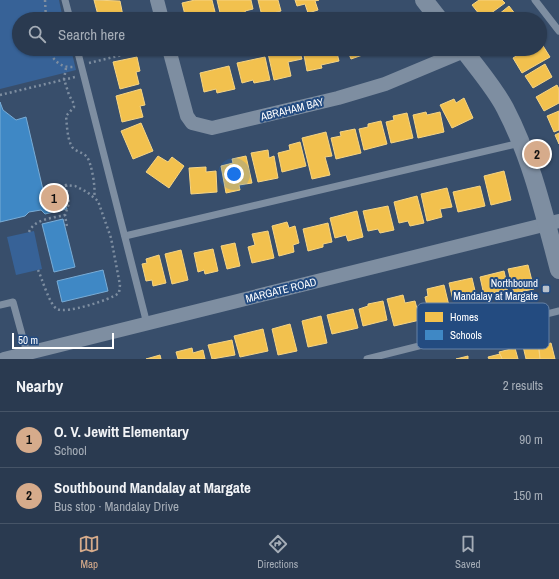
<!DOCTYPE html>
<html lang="en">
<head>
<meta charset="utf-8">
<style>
  body { margin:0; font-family:"Archivo Narrow",sans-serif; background:#36455a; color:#f1f3f6 }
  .scale { position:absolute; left:12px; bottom:10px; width:102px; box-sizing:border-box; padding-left:4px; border:2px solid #fff; border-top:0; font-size:11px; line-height:14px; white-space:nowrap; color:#fff; -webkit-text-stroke:3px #234b80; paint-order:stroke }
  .you { position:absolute; left:234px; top:174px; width:14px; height:14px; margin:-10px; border:3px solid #fff; border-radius:50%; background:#1a73e8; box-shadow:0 0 0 6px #1a73e833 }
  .badge { display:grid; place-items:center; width:26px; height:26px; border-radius:50%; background:#d6ab8b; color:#111; font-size:13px; font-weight:700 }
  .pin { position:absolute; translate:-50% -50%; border:2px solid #fff; box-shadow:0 1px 4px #0006 }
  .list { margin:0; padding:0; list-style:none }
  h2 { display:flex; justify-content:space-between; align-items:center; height:52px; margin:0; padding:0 16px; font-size:17px }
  h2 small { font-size:13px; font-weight:400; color:#a5adb7 }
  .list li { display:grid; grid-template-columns:26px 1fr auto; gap:12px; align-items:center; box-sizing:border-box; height:56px; padding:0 16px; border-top:1px solid #465467 }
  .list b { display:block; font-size:15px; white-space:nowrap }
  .list p { margin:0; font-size:13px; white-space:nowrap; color:#a5adb7 }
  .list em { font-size:13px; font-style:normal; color:#a5adb7 }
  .icon { flex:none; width:22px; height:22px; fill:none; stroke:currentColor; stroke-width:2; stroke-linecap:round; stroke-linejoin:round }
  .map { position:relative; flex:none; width:559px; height:359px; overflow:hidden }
  .search { position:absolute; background:#2a3a50; box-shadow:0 1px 3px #0004; left:12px; right:12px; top:12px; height:44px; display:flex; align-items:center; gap:10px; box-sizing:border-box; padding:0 14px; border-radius:22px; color:#a5adb7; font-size:15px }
  .sheet { height:164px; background:#2a3a50 }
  nav { display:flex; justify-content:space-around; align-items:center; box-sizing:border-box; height:56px; border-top:1px solid #465467; background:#2a3a50; font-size:11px; color:#a5adb7 }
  nav a { display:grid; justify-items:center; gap:2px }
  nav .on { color:#d6ab8b }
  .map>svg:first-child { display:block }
  .green { fill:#376297 }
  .homes { fill:#f2c14e; stroke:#f6d483 }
  .schools { fill:#3f88c5; stroke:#79acd6 }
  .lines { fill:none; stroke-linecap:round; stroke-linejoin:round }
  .path { stroke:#7e8ea1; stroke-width:2.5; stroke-dasharray:2 3; stroke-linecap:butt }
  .service { stroke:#7e8ea1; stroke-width:7 }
  .minor { stroke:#7e8ea1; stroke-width:14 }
  .tertiary { stroke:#7e8ea1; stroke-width:18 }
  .poi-dot { fill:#b9c1cb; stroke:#234b80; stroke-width:1.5 }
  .labels { text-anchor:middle; stroke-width:4; stroke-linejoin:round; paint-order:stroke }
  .street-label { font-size:11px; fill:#fff; stroke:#234b80 }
  .poi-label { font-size:11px; fill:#fff; stroke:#234b80; text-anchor:end }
  .key { fill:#234b80; stroke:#6581a6; stroke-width:1 }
  .key-label { font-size:11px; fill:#fff }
</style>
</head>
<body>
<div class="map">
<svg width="559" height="359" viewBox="0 0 559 359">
  <rect width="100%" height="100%" fill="#384e6b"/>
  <g class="green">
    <polygon points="0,0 59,0 63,19 19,19 19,49 71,49 76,70 0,89"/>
    <polygon points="34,231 42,269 16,275 7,237"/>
  </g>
  <g class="homes">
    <polygon points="94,0 120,1 123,16 110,19 99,19"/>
    <polygon points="195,0 212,0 216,16 203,19 186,19 182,3"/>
    <polygon points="217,0 251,0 253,9 245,11 246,14 235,17 234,14 221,17"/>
    <polygon points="258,0 278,0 281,11 262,16"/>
    <polygon points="295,0 319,0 315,1 318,10 308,13 305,4 297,6"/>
    <polygon points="479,0 502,0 505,3 483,19 472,5"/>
    <polygon points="509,6 519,19 493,19"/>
    <polygon points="540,41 550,57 522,73 513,58 527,49 540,49"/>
    <polygon points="108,49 126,49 109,53"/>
    <polygon points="267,49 299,49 302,59 288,62 291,76 274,80"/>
    <polygon points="316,49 336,49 339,61 321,65 322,68 307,71 304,55 317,52"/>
    <polygon points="347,49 373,49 374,51 351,59"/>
    <polygon points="137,57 140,71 136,72 139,84 120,89 113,62"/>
    <polygon points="265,57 270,80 254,83 253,80 242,83 237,63"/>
    <polygon points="545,64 552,77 533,88 525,76"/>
    <polygon points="229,66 235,89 217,93 216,89 204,92 200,73"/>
    <polygon points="557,85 559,89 559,103 544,111 536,97"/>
    <polygon points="141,89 145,105 140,106 143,117 122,122 116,96"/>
    <polygon points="464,98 473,118 452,128 440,105 454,99 456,103"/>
    <polygon points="559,111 559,130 554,132 547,116"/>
    <polygon points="426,112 427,115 440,112 444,132 418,138 413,115"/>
    <polygon points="407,113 413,138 391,143 386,122 394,120 393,116"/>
    <polygon points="381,121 387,144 364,150 359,129 368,127 368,124"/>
    <polygon points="141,123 153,151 133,159 121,131"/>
    <polygon points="355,129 361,153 336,159 331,138 341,136 340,132"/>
    <polygon points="326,132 332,156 325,157 330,175 312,179 302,138"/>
    <polygon points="559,133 559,144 555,135"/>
    <polygon points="300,142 306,166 282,172 278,153 290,150 289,145"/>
    <polygon points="268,150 269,158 274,156 278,178 258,182 251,153"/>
    <polygon points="158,156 168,162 172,157 184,166 169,188 146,172"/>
    <polygon points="246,156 252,183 239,185 240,190 226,193 221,166 233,163 232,159"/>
    <polygon points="206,167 206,172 216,171 217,192 191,194 189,168"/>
    <polygon points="504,171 511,200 491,205 484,176"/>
    <polygon points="480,186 485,206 458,212 453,192"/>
    <polygon points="447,188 452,207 440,209 442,217 427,221 421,194"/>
    <polygon points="417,196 424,223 410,226 408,221 399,223 394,202"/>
    <polygon points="388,206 394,230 380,233 378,229 368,231 363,211"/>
    <polygon points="357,211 363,237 348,241 346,235 335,238 330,218"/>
    <polygon points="287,222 289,228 295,226 299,243 293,245 294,252 279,256 272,226"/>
    <polygon points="328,223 332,242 323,244 323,247 308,251 303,229"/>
    <polygon points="268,231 274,258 252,263 248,247 255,245 252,234"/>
    <polygon points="235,243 240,266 227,269 221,246"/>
    <polygon points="213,249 218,271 205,274 204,270 198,272 194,253"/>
    <polygon points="181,250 188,280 172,284 165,254"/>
    <polygon points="159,255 166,283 153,286 152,280 146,281 142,264 147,263 146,259"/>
    <polygon points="528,265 534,289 514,293 508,269"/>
    <polygon points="504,271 508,289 484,295 480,277"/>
    <polygon points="472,278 476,295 453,300 449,283"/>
    <polygon points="444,285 451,314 430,319 425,297 428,296 427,289"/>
    <polygon points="403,295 405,303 415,301 420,320 394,326 387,299"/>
    <polygon points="383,301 387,320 363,326 359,309 368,306 368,304"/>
    <polygon points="353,309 358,328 332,334 327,315"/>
    <polygon points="321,316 327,343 308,347 302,321"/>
    <polygon points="290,324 297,351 278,355 272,329"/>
    <polygon points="263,329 268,351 240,357 234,336"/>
    <polygon points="232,340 235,355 212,359 208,345"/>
    <polygon points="538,342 540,359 526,359 523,346"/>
    <polygon points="551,343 555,359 540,359 539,346"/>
    <polygon points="192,348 193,353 203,350 205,359 178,359 176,352"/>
    <polygon points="515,348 518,359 502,359 499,352"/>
    <polygon points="500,354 502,359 489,359 488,357"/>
    <polygon points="160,355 161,359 146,359"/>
    <polygon points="468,356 468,359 456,359"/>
  </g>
  <g class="schools">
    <polygon points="0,102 3,110 16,120 26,117 44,194 61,191 67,209 45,214 41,210 29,212 25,216 0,222"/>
    <polygon points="63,219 75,267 54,272 42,224"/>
    <polygon points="103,270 108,291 62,302 57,281"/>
  </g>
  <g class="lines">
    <g class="path">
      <polyline points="45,0 46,19"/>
      <path d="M49,49C52,60 61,68 73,67"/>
      <polyline points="89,63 147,49"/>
      <path d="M66,68L64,79L69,95L74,104V107L66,116C67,125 67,138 72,147C76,152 83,152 87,157C92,164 96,190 94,197"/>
      <polyline points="0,95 75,77"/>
      <polyline points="66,185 69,203 65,215 67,227"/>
      <path d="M29,232C34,219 53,218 65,215"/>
      <path d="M38,270C42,278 49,304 57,309C66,314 110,300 119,293L120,285L111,238L98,201L87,192L75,186L66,185L46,190"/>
    </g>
    <g class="service">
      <polyline points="65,0 70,19"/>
      <polyline points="535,0 559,31"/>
      <polyline points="77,49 147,324"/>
      <polyline points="125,236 520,143"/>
      <polyline points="0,305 13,302 27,353"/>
      <polyline points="367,359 559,311"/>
    </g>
    <g class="minor">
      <polyline points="157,0 162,19"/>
      <polyline points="169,49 187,116 192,123 212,128 338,98 385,84 464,51"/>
      <polyline points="4,359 559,221"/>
    </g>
    <g class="tertiary">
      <polyline points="424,0 439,19"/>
      <path d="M463,49C477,68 494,87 505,108C532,160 544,214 559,270"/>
    </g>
  </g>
  <rect class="poi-dot" x="542" y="285" width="8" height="8" rx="2"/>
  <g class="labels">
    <g class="street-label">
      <text transform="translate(292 109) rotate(-14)" y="4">ABRAHAM BAY</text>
      <text transform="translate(281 290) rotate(-14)" y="4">MARGATE ROAD</text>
    </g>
    <g class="poi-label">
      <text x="538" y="287">Northbound<tspan x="538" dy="13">Mandalay at Margate</tspan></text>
    </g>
  </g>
  <rect x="417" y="303" width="132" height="46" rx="6" class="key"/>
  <rect x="425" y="312" width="18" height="10" fill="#f2c14e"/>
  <rect x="425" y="330" width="18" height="10" fill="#3f88c5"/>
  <g class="key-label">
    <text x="450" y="321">Homes</text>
    <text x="450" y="339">Schools</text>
  </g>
</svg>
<div class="scale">50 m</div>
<div class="you"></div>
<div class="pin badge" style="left:54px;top:198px">1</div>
<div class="pin badge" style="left:537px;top:154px">2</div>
<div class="search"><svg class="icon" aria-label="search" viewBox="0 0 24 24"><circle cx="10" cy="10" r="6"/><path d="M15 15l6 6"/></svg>Search here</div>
</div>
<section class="sheet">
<h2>Nearby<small>2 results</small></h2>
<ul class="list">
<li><span class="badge">1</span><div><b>O. V. Jewitt Elementary</b><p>School</p></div><em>90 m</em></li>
<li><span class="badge">2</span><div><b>Southbound Mandalay at Margate</b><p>Bus stop · Mandalay Drive</p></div><em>150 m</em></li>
</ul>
</section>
<nav>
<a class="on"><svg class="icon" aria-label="map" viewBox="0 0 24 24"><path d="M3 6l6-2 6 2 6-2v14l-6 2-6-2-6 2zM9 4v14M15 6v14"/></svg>Map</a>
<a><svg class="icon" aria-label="directions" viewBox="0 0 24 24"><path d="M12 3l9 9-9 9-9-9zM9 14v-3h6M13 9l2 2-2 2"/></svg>Directions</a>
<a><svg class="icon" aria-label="saved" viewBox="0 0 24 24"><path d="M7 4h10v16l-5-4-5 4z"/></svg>Saved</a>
</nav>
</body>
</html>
